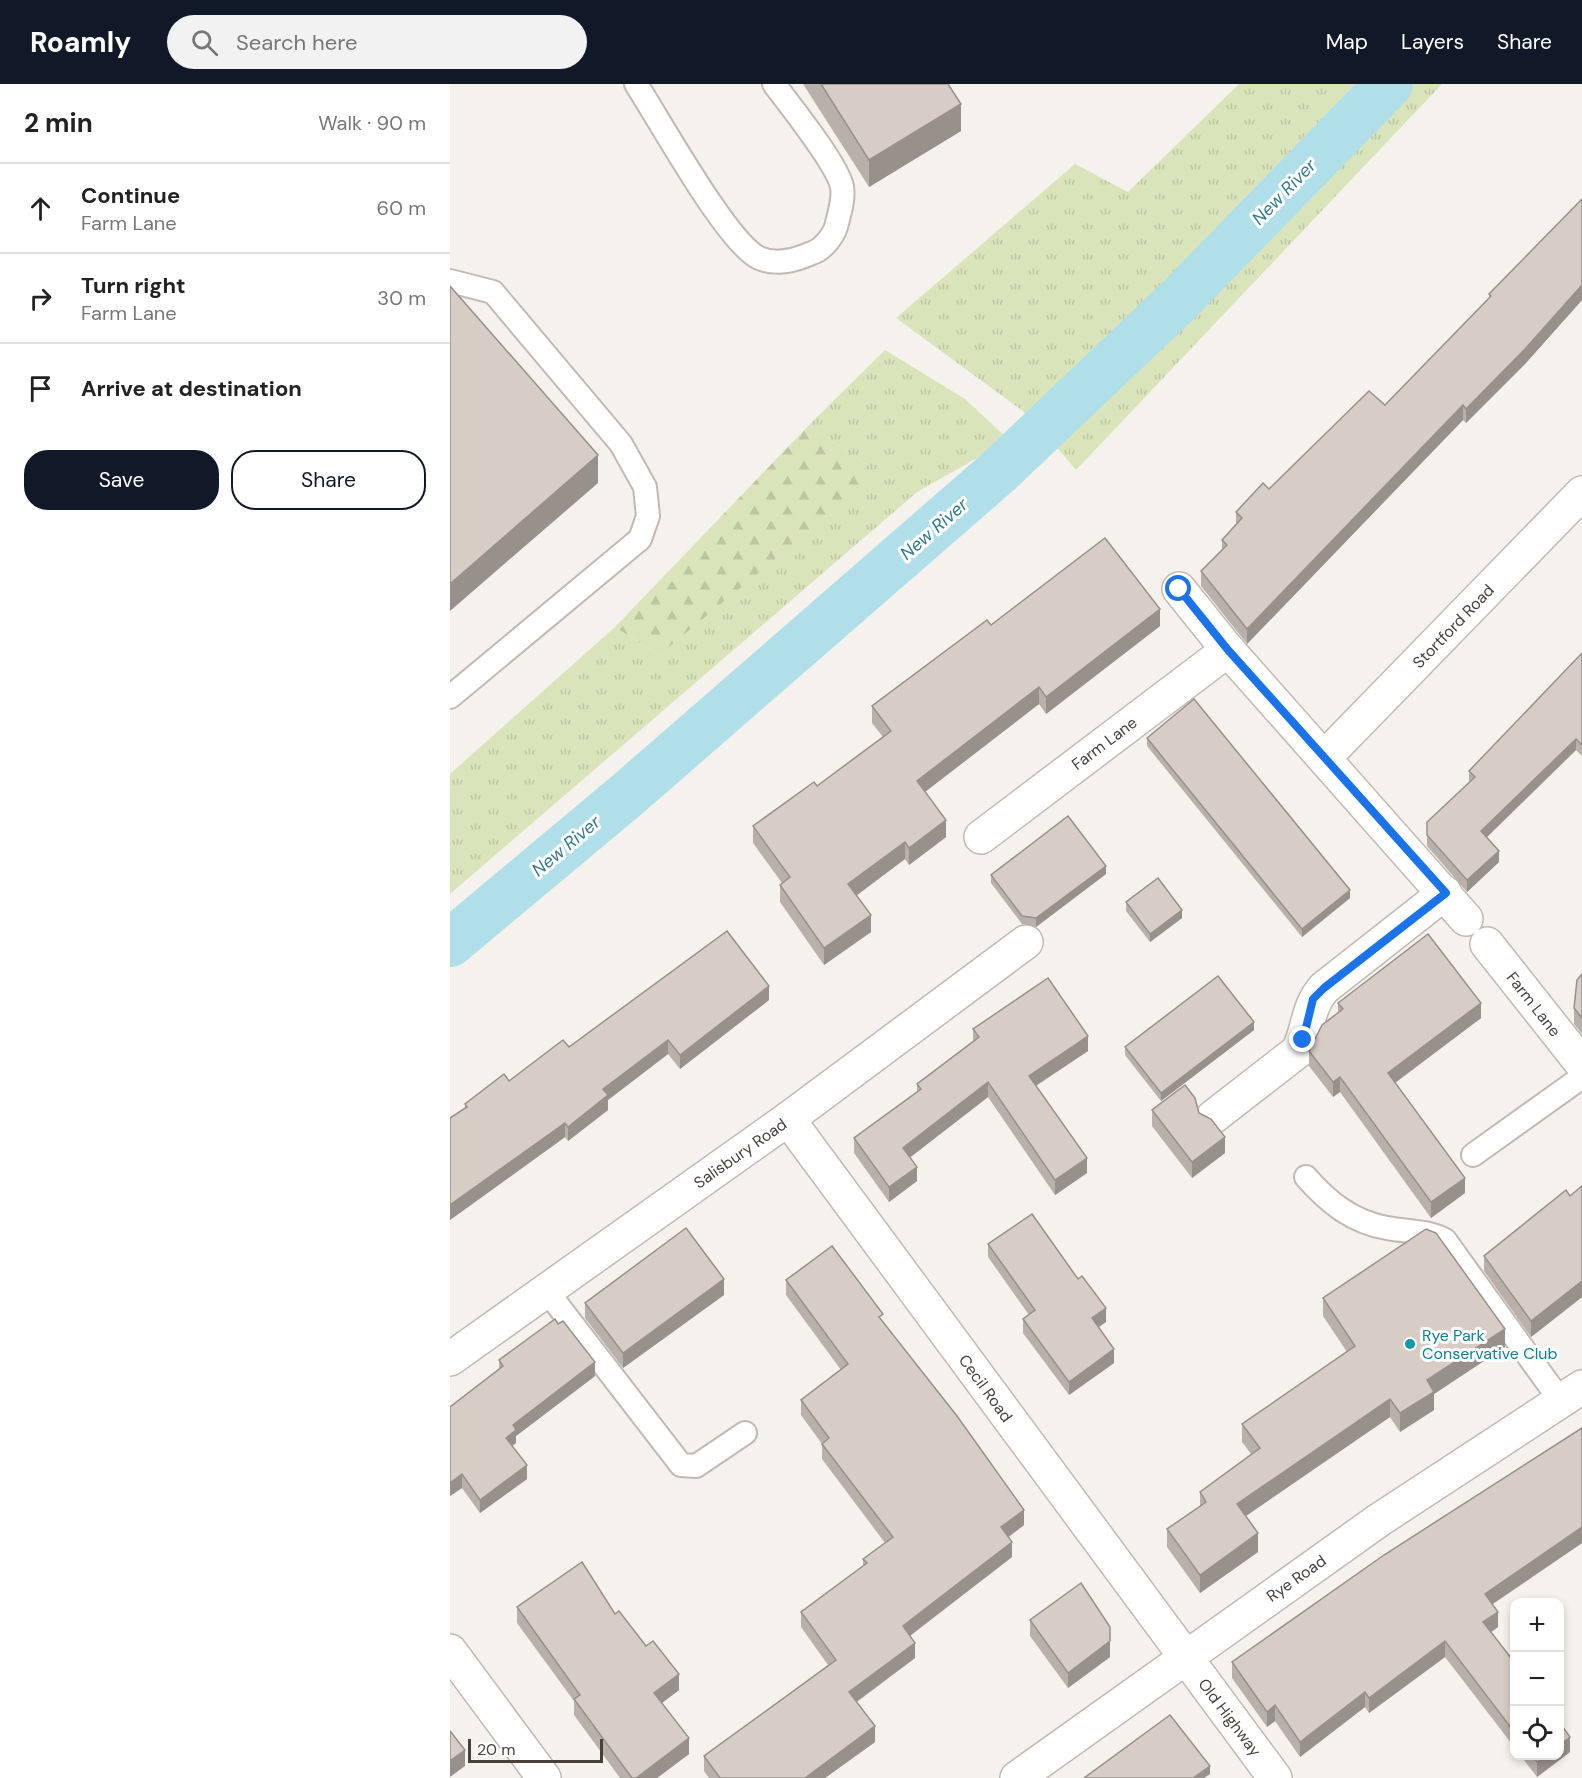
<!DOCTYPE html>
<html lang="en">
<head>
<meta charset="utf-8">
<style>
  body { margin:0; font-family:"DM Sans",sans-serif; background:#f2f2f2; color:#222 }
  .controls { position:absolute; right:18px; bottom:18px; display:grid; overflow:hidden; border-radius:12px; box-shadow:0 3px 9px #0003 }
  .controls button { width:54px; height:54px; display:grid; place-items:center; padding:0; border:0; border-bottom:2px solid #e0e0e0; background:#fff; color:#222; font:30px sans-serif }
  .scale { position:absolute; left:18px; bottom:15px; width:135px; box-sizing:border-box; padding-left:6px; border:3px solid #49403a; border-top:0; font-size:16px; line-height:21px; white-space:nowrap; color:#49403a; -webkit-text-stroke:4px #fff; paint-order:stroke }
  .stop { position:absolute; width:18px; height:18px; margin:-14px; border:4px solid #1a73e8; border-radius:50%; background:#fff }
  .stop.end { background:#1a73e8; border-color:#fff; box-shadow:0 2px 6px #0008 }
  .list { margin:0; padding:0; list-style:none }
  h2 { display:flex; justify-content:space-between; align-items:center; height:78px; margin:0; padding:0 24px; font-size:26px }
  h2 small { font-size:20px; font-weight:400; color:#767676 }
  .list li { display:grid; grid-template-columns:39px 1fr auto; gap:18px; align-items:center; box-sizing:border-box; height:90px; padding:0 24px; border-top:2px solid #e0e0e0 }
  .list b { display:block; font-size:22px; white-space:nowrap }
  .list p { margin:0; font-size:20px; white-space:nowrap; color:#767676 }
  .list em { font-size:20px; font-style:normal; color:#767676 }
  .actions { display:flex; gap:12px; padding:18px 24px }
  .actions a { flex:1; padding:14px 0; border:2px solid #111827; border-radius:24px; text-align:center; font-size:21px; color:#111827 }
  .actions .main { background:#111827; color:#fff }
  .icon { flex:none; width:33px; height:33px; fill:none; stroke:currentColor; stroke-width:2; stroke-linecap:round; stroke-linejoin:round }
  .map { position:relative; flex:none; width:1132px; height:1694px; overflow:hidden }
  header { display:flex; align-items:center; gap:36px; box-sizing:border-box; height:84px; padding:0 30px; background:#111827; color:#fff }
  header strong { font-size:28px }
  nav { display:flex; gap:33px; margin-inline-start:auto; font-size:21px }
  .search { width:420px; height:54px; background:#f2f2f2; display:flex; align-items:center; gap:15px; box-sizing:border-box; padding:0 21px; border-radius:33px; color:#767676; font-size:22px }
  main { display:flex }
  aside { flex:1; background:#fff }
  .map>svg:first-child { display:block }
  .grass { fill:url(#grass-tufts) }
  .forest { fill:url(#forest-firs) }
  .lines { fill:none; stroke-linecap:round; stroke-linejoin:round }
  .canal { stroke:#b0dfea; stroke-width:48 }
  .service-casing { stroke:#c3b9b3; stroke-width:26 }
  .minor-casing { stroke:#c3b9b3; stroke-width:36 }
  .service { stroke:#fff; stroke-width:22 }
  .minor { stroke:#fff; stroke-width:33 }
  .wall { fill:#bab0aa }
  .shaded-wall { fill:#97908b }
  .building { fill:#d8cdc6; stroke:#97908b; stroke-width:1.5 }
  .route { stroke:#1a73e8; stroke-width:8 }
  .culture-dot { fill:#0f9aa8; stroke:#fff; stroke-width:2 }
  .labels { text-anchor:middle; stroke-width:6; stroke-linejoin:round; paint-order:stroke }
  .street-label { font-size:16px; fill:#49403a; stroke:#fff }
  .culture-label { font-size:16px; fill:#0d838f; stroke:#fff; text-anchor:start }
  .water-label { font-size:18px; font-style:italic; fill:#347a8c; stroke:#fff }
</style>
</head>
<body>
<header>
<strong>Roamly</strong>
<div class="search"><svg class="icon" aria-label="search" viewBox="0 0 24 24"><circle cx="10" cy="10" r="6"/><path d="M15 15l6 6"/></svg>Search here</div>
<nav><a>Map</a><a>Layers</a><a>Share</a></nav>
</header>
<main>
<aside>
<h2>2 min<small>Walk · 90 m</small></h2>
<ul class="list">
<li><svg class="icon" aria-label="ahead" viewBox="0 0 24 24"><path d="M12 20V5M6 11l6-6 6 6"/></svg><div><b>Continue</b><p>Farm Lane</p></div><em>60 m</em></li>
<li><svg class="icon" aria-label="right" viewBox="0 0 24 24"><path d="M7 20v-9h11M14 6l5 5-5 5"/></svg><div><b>Turn right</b><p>Farm Lane</p></div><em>30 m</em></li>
<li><svg class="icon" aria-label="arrive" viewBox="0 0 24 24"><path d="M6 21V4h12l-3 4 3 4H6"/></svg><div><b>Arrive at destination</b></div></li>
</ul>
<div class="actions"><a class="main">Save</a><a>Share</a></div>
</aside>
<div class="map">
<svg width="1132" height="1694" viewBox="0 0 1132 1694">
  <defs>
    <pattern id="grass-tufts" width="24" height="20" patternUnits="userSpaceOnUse" patternTransform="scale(1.5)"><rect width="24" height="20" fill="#dae4ba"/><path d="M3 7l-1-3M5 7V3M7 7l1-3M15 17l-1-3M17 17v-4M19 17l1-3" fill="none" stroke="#bdc5a1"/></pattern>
    <pattern id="forest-firs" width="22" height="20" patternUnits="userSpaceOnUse" patternTransform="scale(1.5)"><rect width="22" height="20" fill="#dae4ba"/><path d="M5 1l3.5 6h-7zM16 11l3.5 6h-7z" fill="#bdc5a1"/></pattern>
  </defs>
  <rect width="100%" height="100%" fill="#f5f1ed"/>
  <g class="grass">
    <polygon points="789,0 992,0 626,386 581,333 446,234 625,80 678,108"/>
    <polygon points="435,266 515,315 559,356 467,408 0,810 0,690 165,543 209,571 417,381 359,341"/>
  </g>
  <polygon class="forest" points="359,341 417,381 410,405 209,571 165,543"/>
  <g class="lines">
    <polyline class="canal" points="0,859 177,711 548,388 730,215 939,0"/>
    <g class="service-casing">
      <g id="service">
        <path d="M186,0C209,35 277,159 309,174C327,182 346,176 362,169C374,165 385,150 387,139C390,128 394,114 392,103C388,81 339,20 324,0"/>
        <polyline points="0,197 43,208 171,360 195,403 198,432 190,455 0,613"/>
        <polyline points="1023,1071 1132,993"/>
        <path d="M856,1093C878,1118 902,1138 937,1144C957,1148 976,1146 995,1156L1110,1316"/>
        <polyline points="96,1206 231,1381 246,1382 295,1349"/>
      </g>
    </g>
    <g class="minor-casing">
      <g id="minor">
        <polyline points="729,505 778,566 1016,835"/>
        <polyline points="874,674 1132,409"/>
        <polyline points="531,753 778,566"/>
        <polyline points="1037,860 1132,980"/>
        <path d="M763,1033L848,967C859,945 857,923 874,904L995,809"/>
        <polyline points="338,1035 825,1694"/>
        <polyline points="0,1275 338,1035 576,858"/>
        <polyline points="0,1567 94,1694"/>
        <polyline points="567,1694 929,1436 1132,1303"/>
      </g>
    </g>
    <use href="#service" class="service"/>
    <use href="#minor" class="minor"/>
  </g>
  <g class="wall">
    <polygon points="353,0 498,0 511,47 419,103"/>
    <polygon points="1132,115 1132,216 1075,280 1016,339 1013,336 797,560 751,502 751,487 772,466 772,456 786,442 786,428 819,405 935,321 1039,214 1039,210"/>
    <polygon points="541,541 710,542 596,630 589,620 475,708 496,753 459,781 455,775 406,811 421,848 374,881 330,818 330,801 332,799 303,759 303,742 367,702 433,653 422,639 422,622"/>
    <polygon points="1132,569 1132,672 1126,666 1036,753 1049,778 1017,808 977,762 977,738 1019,699 1019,687"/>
    <polygon points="697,654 900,814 852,853 697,662"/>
    <polygon points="656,790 586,843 572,840 541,799 541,791"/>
    <polygon points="676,818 732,834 700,858 676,827"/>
    <polygon points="1132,890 1132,950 1124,940 1124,924"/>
    <polygon points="319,916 230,985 218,970 158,1016 158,1026 118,1057 115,1053 0,1136 0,1034 15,1025 15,1020 59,997 119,963"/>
    <polygon points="888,919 1031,934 945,999 1015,1109 981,1134 890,1008 883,1013 859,982 859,967 888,929"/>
    <polygon points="523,945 638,967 586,1002 637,1089 605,1111 538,1013 460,1073 467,1097 439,1118 404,1069 404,1054 467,1008 467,1000 523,957"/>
    <polygon points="804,946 711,1017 675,971 675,963"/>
    <polygon points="702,1026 749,1029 775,1069 742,1094 702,1042"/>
    <polygon points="1132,1102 1132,1213 1081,1253 1034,1187 1034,1172 1120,1112"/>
    <polygon points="538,1160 656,1238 648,1243 664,1279 619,1311 573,1249 573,1235 579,1231 538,1173"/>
    <polygon points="336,1196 433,1237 574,1441 559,1453 562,1473 460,1552 465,1574 407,1618 425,1658 375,1694 259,1694 254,1687 254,1672 378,1581 351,1543 351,1528 413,1482 413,1475 435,1459 372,1375 372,1360 351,1331 351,1316 391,1286 336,1211"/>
    <polygon points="274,1211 173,1284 135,1234 135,1219"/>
    <polygon points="873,1214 1055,1263 984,1310 984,1326 950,1348 940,1333 796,1432 808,1468 750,1509 717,1463 717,1445 750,1422 750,1408 801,1370 792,1358 792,1340 897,1268 873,1232"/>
    <polygon points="49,1276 145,1292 66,1352 66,1359 62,1362 77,1395 30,1429 12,1404 0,1412 49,1285"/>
    <polygon points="1132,1344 1132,1459 1043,1520 1048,1543 1041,1548 1065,1579 1065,1664 995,1573 919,1629 915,1623 850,1673 825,1637 817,1643 782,1594 782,1578"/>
    <polygon points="67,1523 165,1530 229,1606 212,1619 239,1670 207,1694 170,1694 124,1631 124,1617 67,1539"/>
    <polygon points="580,1536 660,1558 660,1573 618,1604 580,1552"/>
    <polygon points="1120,1668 1087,1693 1070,1671 1110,1671"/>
  </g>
  <g class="shaded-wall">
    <polygon points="511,20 511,47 419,103 419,76"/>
    <polygon points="1132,201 1132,216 1075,280 1016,339 1016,325"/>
    <polygon points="1013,321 1013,336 797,560 797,545"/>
    <polygon points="148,371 148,399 0,527 0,500"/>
    <polygon points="710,525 710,542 596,630 596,613"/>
    <polygon points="589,603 589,620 467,714 467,697"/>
    <polygon points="1126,655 1126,666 1031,759 1031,747"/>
    <polygon points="496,736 496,753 459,781 459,764"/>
    <polygon points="455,758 455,775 398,818 398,800"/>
    <polygon points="1049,767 1049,778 1017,808 1017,796"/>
    <polygon points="656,782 656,790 586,843 586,834"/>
    <polygon points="900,806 900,814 852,853 852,845"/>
    <polygon points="732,826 732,834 700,858 700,850"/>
    <polygon points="421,831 421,848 374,881 374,864"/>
    <polygon points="319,902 319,916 230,985 230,971"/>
    <polygon points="1031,919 1031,934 938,1004 938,989"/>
    <polygon points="804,938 804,946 711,1017 711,1009"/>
    <polygon points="638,952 638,967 579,1006 579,992"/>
    <polygon points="218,956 218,970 158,1016 158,1026 118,1057 118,1043 153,1005"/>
    <polygon points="890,993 890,1008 883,1013 883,998"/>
    <polygon points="538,998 538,1013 453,1079 453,1064"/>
    <polygon points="115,1039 115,1053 0,1136 0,1121"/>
    <polygon points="775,1053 775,1069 742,1094 742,1078"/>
    <polygon points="637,1074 637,1089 605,1111 605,1096"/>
    <polygon points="467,1083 467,1097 439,1118 439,1103"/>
    <polygon points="1015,1094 1015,1109 981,1134 981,1118"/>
    <polygon points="274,1195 274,1211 173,1284 173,1269"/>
    <polygon points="1132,1197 1132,1213 1081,1253 1081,1237"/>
    <polygon points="656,1224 656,1238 642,1248 642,1234"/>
    <polygon points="1055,1245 1055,1263 984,1310 984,1326 950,1348 950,1329 977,1296"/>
    <polygon points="664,1265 664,1279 619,1311 619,1298"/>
    <polygon points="145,1278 145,1292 66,1352 66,1359 56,1367 56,1354 63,1341"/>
    <polygon points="940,1315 940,1333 787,1438 787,1420"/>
    <polygon points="77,1381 77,1395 30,1429 30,1416"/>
    <polygon points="12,1390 12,1404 0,1412 0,1399"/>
    <polygon points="574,1426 574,1441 551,1458 551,1443"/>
    <polygon points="1132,1443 1132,1459 1035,1525 1035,1510"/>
    <polygon points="808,1449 808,1468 750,1509 750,1491"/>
    <polygon points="562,1458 562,1473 453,1557 453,1542"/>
    <polygon points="1048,1528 1048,1543 1033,1554 1033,1538"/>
    <polygon points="660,1543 660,1573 618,1604 618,1589"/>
    <polygon points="995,1557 995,1573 919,1629 919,1614"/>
    <polygon points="465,1559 465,1574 399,1623 399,1608"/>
    <polygon points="229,1590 229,1606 204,1625 204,1609"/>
    <polygon points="915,1608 915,1623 850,1673 850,1658"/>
    <polygon points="825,1621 825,1637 817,1643 817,1628"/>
    <polygon points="425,1642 425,1658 375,1694 355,1694"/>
    <polygon points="1120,1653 1120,1668 1087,1693 1087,1678 1095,1671 1110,1671 1110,1661"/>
    <polygon points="239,1654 239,1670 207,1694 186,1694"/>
    <polygon points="15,1666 15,1682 0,1693 0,1677"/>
    <polygon points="760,1682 760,1690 754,1694 743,1694"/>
  </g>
  <g class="building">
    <polygon points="371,0 498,0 511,20 419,76"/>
    <polygon points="1132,115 1132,201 1075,265 1016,325 1013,321 797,545 751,487 777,461 772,456 792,434 786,428 813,399 819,405 919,307 935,321 1041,212 1039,210"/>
    <polygon points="0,202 148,371 0,500"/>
    <polygon points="655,454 710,525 596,613 589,603 467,697 496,736 459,764 455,758 398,800 421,831 374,864 330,801 340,793 303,742 364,698 367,702 441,647 422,622 537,536 541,541"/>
    <polygon points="1132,569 1132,661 1126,655 1031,747 1049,767 1017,796 977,751 977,738 1025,693 1019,687"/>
    <polygon points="744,615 900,806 852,845 697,654"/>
    <polygon points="618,732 656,782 586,834 572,832 541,791"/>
    <polygon points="708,794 732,826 700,850 676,818"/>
    <polygon points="277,847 319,902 230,971 218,956 153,1005 158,1011 118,1043 115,1039 0,1121 0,1034 17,1023 15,1020 54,990 59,997 113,956 119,963"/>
    <polygon points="978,850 1031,919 938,989 1015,1094 981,1118 890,993 883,998 859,967 872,941 893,925 888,919"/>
    <polygon points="1132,890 1132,934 1124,924 1127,896"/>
    <polygon points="768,892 804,938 711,1009 675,963"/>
    <polygon points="598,894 638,952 579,992 637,1074 605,1096 538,998 453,1064 467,1083 439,1103 404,1054 471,1005 467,1000 529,953 523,945"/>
    <polygon points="735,1001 745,1014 749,1029 761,1035 775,1053 742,1078 702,1026"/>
    <polygon points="1132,1102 1132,1197 1081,1237 1034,1172 1116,1106 1120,1112"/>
    <polygon points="582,1130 628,1195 632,1192 656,1224 642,1234 664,1265 619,1298 573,1235 585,1226 538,1160"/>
    <polygon points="236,1144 274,1195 173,1269 135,1219"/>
    <polygon points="976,1145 986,1149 1055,1245 977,1296 984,1308 950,1329 940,1315 787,1420 808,1449 750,1491 717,1445 756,1418 750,1408 810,1364 792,1340 905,1262 873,1214"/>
    <polygon points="382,1162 433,1230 429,1233 507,1332 574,1426 551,1443 562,1458 453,1542 465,1559 399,1608 425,1642 355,1694 270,1694 254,1672 386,1576 351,1528 417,1479 413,1475 443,1453 372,1360 379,1354 351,1316 398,1280 336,1196"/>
    <polygon points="105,1235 108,1240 113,1237 145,1278 63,1341 66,1346 56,1354 77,1381 30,1416 12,1390 0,1399 0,1323 53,1282 49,1276"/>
    <polygon points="1132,1344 1132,1443 1035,1510 1048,1528 1033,1538 1065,1579 1065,1649 995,1557 919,1614 915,1608 850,1658 825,1621 817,1628 782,1578 934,1471"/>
    <polygon points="132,1478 165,1530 169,1527 196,1562 203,1557 229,1590 204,1609 239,1654 186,1694 182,1694 124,1615 130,1611 67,1523"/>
    <polygon points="631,1499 660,1543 660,1557 618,1589 580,1536"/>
    <polygon points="720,1631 760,1682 743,1694 634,1694"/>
    <polygon points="1110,1639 1120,1653 1110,1661"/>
    <polygon points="0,1647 15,1666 0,1677"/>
    <polygon points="1082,1671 1095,1671 1087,1678"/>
  </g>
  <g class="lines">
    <polyline class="route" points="729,505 778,566 996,809 874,904 863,915 853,956"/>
  </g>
  <circle class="culture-dot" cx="960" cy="1260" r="6"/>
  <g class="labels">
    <g class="street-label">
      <text transform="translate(1003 542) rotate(-46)" y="6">Stortford Road</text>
      <text transform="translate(654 659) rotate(-37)" y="6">Farm Lane</text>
      <text transform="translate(1084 920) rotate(52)" y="6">Farm Lane</text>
      <text transform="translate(290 1069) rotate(-35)" y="6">Salisbury Road</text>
      <text transform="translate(536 1304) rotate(54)" y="6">Cecil Road</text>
      <text transform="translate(846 1494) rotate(-35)" y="6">Rye Road</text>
      <text transform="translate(780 1633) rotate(53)" y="6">Old Highway</text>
    </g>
    <g class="culture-label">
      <text x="972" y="1257">Rye Park<tspan x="972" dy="18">Conservative Club</tspan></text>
    </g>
    <g class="water-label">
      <text transform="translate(834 108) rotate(-46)" y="6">New River</text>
      <text transform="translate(484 445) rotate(-41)" y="6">New River</text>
      <text transform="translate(116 762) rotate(-40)" y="6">New River</text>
    </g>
  </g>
</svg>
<div class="controls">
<button>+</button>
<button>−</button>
<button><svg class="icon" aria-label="locate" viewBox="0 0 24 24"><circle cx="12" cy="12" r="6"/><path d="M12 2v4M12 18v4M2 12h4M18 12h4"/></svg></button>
</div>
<div class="scale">20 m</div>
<div class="stop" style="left:729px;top:505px"></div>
<div class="stop end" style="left:853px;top:956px"></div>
</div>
</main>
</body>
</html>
